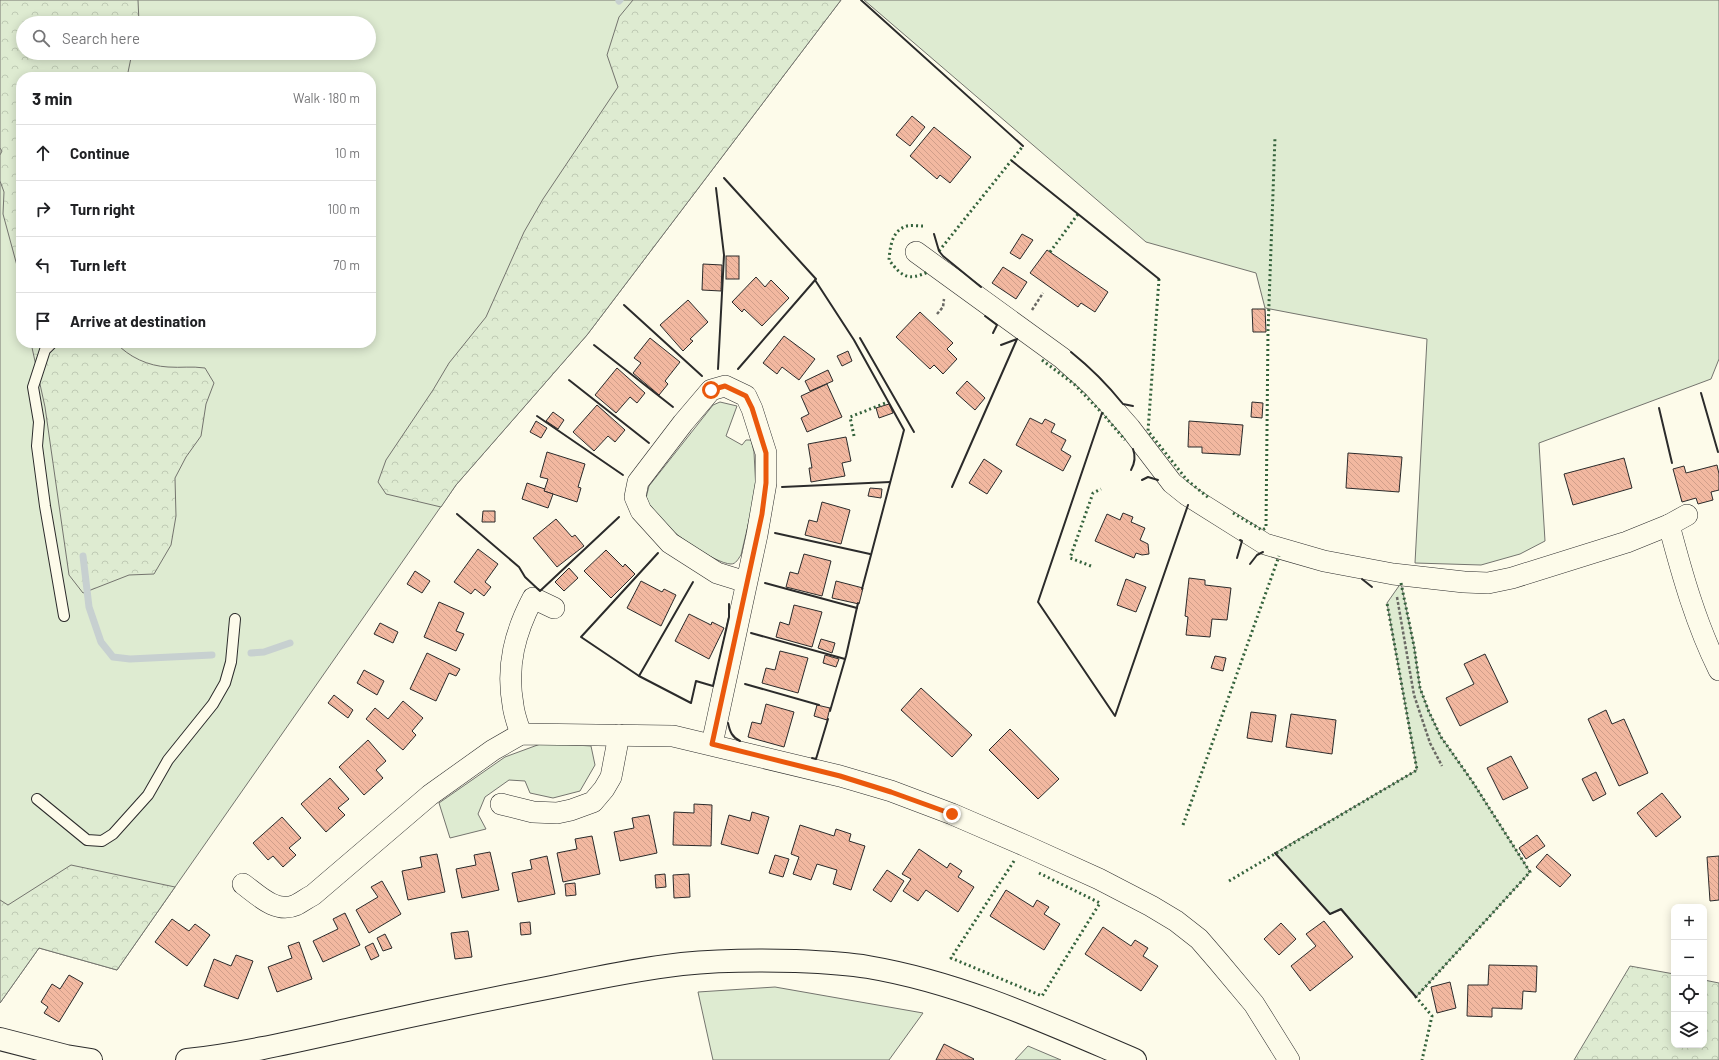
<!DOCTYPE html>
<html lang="en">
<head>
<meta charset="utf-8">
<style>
  body { margin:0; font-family:Barlow,sans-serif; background:#f6f6f6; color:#202124 }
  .controls { position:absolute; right:12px; bottom:12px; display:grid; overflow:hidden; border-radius:8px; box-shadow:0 2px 10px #0003 }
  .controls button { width:36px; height:36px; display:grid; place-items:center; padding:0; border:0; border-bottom:1px solid #e0e0e0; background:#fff; color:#202124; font:20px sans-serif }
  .stop { position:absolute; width:12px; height:12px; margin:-9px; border:3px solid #ea580c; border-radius:50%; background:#fff }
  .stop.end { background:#ea580c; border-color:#fff; box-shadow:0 1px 4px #0008 }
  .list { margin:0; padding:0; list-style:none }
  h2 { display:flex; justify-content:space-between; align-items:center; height:52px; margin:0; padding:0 16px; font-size:17px }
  h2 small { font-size:13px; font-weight:400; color:#757577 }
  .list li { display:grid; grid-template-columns:26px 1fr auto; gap:12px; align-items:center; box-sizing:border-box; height:56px; padding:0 16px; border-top:1px solid #e0e0e0 }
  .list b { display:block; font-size:15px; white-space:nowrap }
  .list em { font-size:13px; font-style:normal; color:#757577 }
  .icon { flex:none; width:22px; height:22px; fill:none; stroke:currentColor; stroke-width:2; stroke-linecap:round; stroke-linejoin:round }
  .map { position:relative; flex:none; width:1719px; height:1060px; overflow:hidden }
  .search { position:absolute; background:#fff; box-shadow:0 2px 10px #0003; left:16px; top:16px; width:360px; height:44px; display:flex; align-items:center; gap:10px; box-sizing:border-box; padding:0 14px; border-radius:22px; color:#757577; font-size:15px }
  .panel { position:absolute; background:#fff; box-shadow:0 2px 10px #0003; left:16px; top:72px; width:360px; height:276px; border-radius:16px }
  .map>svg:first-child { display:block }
  .grass { fill:#deebd1; stroke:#74746e; fill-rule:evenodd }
  .forest { fill:url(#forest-crowns); stroke:#74746e }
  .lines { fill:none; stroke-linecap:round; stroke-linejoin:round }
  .stream { stroke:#c7d0d0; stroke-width:7 }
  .building { fill:url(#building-back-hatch); stroke:#2b2b2b }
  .service-casing { stroke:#2b2b2b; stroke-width:12 }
  .minor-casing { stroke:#2b2b2b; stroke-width:22 }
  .secondary-casing { stroke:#2b2b2b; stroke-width:24 }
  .path { stroke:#6a6964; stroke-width:2.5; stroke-dasharray:3 2; stroke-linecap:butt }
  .service { stroke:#fdfbea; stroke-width:10 }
  .minor { stroke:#fdfbea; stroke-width:21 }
  .secondary { stroke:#fdfbea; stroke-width:22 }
  .hedge { stroke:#34623c; stroke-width:3; stroke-dasharray:2 3; stroke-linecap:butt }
  .wall { stroke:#2b2b2b; stroke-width:2 }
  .route { stroke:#ea580c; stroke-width:5 }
</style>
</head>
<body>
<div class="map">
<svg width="1719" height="1060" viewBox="0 0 1719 1060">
  <defs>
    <pattern id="forest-crowns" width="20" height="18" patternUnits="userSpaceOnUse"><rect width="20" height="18" fill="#deebd1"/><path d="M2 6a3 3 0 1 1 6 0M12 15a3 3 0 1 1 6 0" fill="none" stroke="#bfcab4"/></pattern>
    <pattern id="building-back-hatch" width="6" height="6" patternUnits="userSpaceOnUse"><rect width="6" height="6" fill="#f2b8a0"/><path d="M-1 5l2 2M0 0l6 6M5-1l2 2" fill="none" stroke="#d09e8a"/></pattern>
  </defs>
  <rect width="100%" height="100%" fill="#fdfbea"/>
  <g class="grass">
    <path d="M0,0H841L587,335L456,485L117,970L39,948L0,1003ZM23,23H369V53H23ZM21,77H371V343H21Z"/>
    <polygon points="864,0 1719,0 1719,359 1711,379 1539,443 1545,541 1520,554 1481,565 1415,563 1427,339 1265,308 1256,273 1146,242"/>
    <path d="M720,402L737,406L726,436L742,445L746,440H751L754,452L756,491L741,555C738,559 736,564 731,564C715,564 666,529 657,516C652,511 649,504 646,498L649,486L713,405Z"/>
    <polygon points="1401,583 1414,646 1420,688 1429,712 1441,737 1472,781 1530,872 1416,997 1341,910 1330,914 1275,853 1417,770 1387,603"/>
    <polygon points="543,743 591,746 595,765 580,791 553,798 530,793 525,781 509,780 485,797 478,814 486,829 450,838 439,803 505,757"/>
    <polygon points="775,987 923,1013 889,1060 713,1060 698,992"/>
    <polygon points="1028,1046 1061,1060 1015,1060"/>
  </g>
  <g class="forest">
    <polygon points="0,0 138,0 139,23 23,23 23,53 132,53 127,77 21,77 21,307 19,273 3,214 4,192 0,181 0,155 2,151 0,148"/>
    <polygon points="633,0 841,0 587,335 456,485 441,507 386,494 378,482 386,460 433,390 449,363 486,317 524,232 543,199 618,87 607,55 619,17"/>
    <path d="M31,343H116C129,357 148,366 168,367C181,368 191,366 205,368L214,383L206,404L201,436L186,457L175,478L176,516L171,545L154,574L129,575L83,593L69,575L45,407Z"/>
    <polygon points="71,865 175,887 117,970 39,948 0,1003 0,900 8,905"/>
    <polygon points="1630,966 1674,974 1674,1045 1704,1045 1704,980 1719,983 1719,1060 1574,1060"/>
  </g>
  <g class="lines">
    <g class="stream">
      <polyline points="619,1 620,0"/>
      <polyline points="83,556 89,607 101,642 113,657 130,659 212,655"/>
      <polyline points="251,653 264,652 290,643"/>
    </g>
  </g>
  <g class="building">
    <polygon points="912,116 925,127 910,146 896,135"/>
    <polygon points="934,127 971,157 950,183 940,175 937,179 910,156"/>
    <polygon points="1022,234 1033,240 1020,259 1010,253"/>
    <polygon points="1047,250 1108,292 1095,312 1081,303 1078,307 1030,273"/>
    <rect x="726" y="256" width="13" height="23"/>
    <polygon points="703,264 722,265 721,291 702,290"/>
    <polygon points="1003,267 1027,282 1016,299 992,283"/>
    <polygon points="756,277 765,287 771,280 789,298 762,326 744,309 742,312 732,302"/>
    <polygon points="688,300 708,322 690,339 693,341 683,351 660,325"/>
    <polygon points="1252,309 1265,309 1266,332 1253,332"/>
    <polygon points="920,312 953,343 947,349 957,359 943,374 934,365 930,369 896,337"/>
    <polygon points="784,336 815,359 799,380 782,367 777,374 763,363"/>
    <polygon points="650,338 680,362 665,381 668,384 659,395 633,373 641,363 634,358"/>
    <polygon points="848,351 852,361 842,366 837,356"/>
    <polygon points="617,368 645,393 637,403 630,397 616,413 595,395"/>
    <polygon points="828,370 833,381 810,391 805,381"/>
    <polygon points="967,381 985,398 975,410 956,393"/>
    <polygon points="827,384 842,417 807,432 801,418 809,414 801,396"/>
    <polygon points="1252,402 1263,403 1262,418 1251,417"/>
    <polygon points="889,404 893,413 879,418 876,408"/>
    <polygon points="597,405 625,430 615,442 608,436 594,451 573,432"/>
    <polygon points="553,412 564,420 558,429 546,421"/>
    <polygon points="1030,418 1042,424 1045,419 1055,424 1051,432 1066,440 1061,450 1071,456 1063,471 1016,445"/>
    <polygon points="536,421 547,428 541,438 530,432"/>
    <polygon points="1189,421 1243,425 1240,455 1202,453 1202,447 1188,447"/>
    <polygon points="846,437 851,461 842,463 845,476 811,482 809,468 812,468 808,444"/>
    <polygon points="547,452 585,464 578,487 581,488 577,502 544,491 548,479 540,477"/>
    <polygon points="1348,453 1402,457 1399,492 1346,488"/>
    <polygon points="1624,458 1632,488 1573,505 1564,474"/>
    <polygon points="984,459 1002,471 987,494 969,483"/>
    <polygon points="1717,465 1719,474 1719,490 1711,492 1713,500 1698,504 1696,498 1682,502 1673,469 1684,466 1686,473"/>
    <polygon points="527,483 545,489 544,491 553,494 548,508 522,499"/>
    <polygon points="870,488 882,489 881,498 868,496"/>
    <polygon points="822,502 850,510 841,544 805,535 809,520 817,522"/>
    <polygon points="483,511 495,511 495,522 482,522"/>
    <polygon points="1123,513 1133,517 1131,522 1145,528 1140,540 1148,544 1149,554 1142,555 1136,553 1134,558 1095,541 1107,514 1120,520"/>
    <polygon points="556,519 572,537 575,535 584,546 557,567 533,538"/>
    <polygon points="478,549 498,564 485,582 491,587 484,596 475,589 471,594 454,582"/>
    <polygon points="606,550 623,567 625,564 635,574 611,598 584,571"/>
    <polygon points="804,554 831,561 822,596 786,587 790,572 798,574"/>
    <polygon points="569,568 578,578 564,591 555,582"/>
    <polygon points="415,571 430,581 422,593 407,584"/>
    <polygon points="1189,578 1205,580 1205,585 1231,588 1227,620 1212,619 1210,637 1186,635 1188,617 1185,616"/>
    <polygon points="1126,579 1146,587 1136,612 1117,605"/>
    <polygon points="641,581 662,592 664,589 676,595 661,626 627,608"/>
    <polygon points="836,581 863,588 859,604 832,598"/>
    <polygon points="439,602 464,613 456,631 464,634 456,651 424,637"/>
    <polygon points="794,605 822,612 812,647 776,637 780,622 789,625"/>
    <polygon points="689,614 711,625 712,622 724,628 709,659 675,641"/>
    <polygon points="380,623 398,632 393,643 374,634"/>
    <polygon points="821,639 835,643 832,653 818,648"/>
    <polygon points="780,651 808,658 798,693 762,683 766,668 775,670"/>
    <polygon points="427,653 460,669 456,676 449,673 436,701 410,689"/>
    <polygon points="1485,654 1508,702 1460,726 1446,698 1474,684 1464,664"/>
    <polygon points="825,655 839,659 836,667 823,663"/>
    <polygon points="1215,656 1226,658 1223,671 1211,668"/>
    <polygon points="364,670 384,681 377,695 357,683"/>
    <polygon points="921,688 972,735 952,757 901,710"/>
    <polygon points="334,695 353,710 348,718 328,703"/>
    <polygon points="403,701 423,718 412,731 416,735 403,750 366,719 375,708 388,719"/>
    <polygon points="766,704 794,712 784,747 748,737 752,722 761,724"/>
    <polygon points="817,705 830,708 827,720 814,716"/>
    <polygon points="1606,710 1612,724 1624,719 1648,773 1619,786 1588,719"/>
    <polygon points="1251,712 1276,715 1272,742 1247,738"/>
    <polygon points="1291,714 1336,720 1332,754 1286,747"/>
    <polygon points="1010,729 1059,779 1038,799 989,750"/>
    <polygon points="368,740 386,761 376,770 383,778 364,795 339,767"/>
    <polygon points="1511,756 1528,788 1503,800 1487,768"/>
    <polygon points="1596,772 1606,794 1593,801 1582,779"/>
    <polygon points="330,778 349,799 338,808 345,815 326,832 301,804"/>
    <polygon points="1662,793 1681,817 1656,837 1637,813"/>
    <polygon points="694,804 712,805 711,846 673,845 674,812 694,813"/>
    <polygon points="752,812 769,817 758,854 721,844 729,815 750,821"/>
    <polygon points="649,815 657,853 620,861 614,832 634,828 632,818"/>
    <polygon points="282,817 301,838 289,848 296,855 283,867 273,856 268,860 253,843"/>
    <polygon points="800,825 834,836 836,829 851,834 849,841 865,846 851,890 833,884 837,870 817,864 811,880 793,874 799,857 791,854"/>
    <polygon points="1537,835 1545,846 1526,859 1519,848"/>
    <polygon points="592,836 600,874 563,882 557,853 577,849 575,839"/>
    <polygon points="919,849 947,868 950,863 962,871 958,877 974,887 958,912 926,890 918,901 903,891 911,879 902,874"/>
    <polygon points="490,852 499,890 462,898 456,869 476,865 474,855"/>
    <polygon points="437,854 445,892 408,900 402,871 422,867 420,857"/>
    <polygon points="1547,854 1571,875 1560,887 1536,867"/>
    <polygon points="775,855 789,859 783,877 769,873"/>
    <polygon points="547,856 555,894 518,902 512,873 532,869 530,860"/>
    <polygon points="1719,856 1719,900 1710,901 1707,857"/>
    <polygon points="887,870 904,881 891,902 873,890"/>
    <polygon points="665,874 666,887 656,888 655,875"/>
    <polygon points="689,874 690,897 674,898 673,875"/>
    <polygon points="382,881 401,914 369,933 356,910 378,897 371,887"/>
    <polygon points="575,883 576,895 566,896 565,884"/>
    <polygon points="1006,890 1033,907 1037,900 1049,907 1044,914 1060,924 1044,950 990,916"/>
    <polygon points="345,913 360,945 323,962 313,941 338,929 333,919"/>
    <polygon points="172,919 189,931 195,924 210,935 187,966 155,942"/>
    <polygon points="1324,921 1353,957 1310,991 1291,966 1316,946 1306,934"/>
    <polygon points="530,922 531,934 521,935 520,923"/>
    <polygon points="1281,923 1296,939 1279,955 1264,939"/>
    <polygon points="1103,927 1131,946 1135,940 1148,948 1143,956 1158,966 1141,991 1085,954"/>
    <polygon points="468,931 472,957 455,959 451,933"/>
    <polygon points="385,934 392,948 383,951 377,938"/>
    <polygon points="299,942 312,979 277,992 268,967 292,958 288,946"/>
    <polygon points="373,943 379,956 371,960 365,947"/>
    <polygon points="236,955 253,961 238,999 204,986 214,959 231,966"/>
    <polygon points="1489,965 1537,966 1536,992 1523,991 1522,1009 1492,1008 1492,1017 1467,1016 1468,985 1488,985"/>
    <polygon points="69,975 83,983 59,1022 44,1013 48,1007 41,1002 52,984 60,989"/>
    <polygon points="1450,982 1456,1008 1437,1013 1431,987"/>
    <polygon points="944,1044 974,1059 973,1060 936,1060"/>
  </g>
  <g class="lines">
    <g class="service-casing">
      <g id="service">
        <polyline points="52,343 45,350 33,387 39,422 37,446 45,506 64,616"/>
        <polyline points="37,799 87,840 102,841 113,834 148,795 168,760 213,704 225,683 231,662 235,619"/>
      </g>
    </g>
    <g class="minor-casing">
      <g id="minor">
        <path d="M916,252L1062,358L1094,387L1130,428L1172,483L1187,495L1265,544L1324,561L1393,574L1464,582L1488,583L1512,578L1627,542L1669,525C1682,574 1696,624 1719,670"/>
        <polyline points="1669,525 1687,515"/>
        <path d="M521,734C518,725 514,715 513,705C506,666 515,632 533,598L554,608"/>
        <polyline points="712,744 757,535 766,483 766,453 752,409 746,396 725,386 711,390 683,423 638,482 635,497 641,511 670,543 717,573 746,582"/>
        <polyline points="501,804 533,812 557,813 571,810 593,802 604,789 611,777 619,735"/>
        <path d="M243,884C258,895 276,914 296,905C302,902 307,898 313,895L430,795L493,750L521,734L673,736L840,776L891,791L952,814L1026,846L1099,879L1151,906L1176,921L1199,939L1218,961L1254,1004L1289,1060"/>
      </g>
    </g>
    <g class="secondary-casing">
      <g id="secondary">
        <polyline points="0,1039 66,1056 91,1060"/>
        <path d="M187,1060C242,1054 297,1041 351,1029C418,1014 485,1000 552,987C595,978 638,969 682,964C720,960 757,960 795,961C819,962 844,963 868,967C962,983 1048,1023 1135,1060"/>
      </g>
    </g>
    <g class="path">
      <polyline points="1032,310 1043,293"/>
      <polyline points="937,314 943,307 944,299"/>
      <polyline points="1397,597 1414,695 1430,743 1442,766"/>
    </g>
    <use href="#service" class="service"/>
    <use href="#minor" class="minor"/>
    <use href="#secondary" class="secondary"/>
    <g class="hedge">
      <path d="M923,226C918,226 912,225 907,226C892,230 890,247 889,260C902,277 908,281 928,272"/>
      <polyline points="939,251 1023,146"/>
      <polyline points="1050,252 1078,214"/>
      <polyline points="1159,279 1148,431 1187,480 1210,499"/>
      <polyline points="1042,360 1074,384 1102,413 1125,440"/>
      <polyline points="854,436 850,417 888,402"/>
      <polyline points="1233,513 1262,530 1266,528 1268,331 1275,137"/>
      <polyline points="1091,566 1070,558 1093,493 1101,489"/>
      <polyline points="1401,583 1414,646 1420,688 1429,712 1441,737 1472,781 1530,872 1416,997 1432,1016 1422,1060"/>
      <polyline points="1183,825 1279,556"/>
      <polyline points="1014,861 951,958 1042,996 1100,903 1039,873"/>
      <polyline points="1229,881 1417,770 1387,603"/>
    </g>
    <g class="wall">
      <polyline points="861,0 1023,146"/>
      <polyline points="1012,161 1159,279"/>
      <polyline points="724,178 816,279 738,369"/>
      <polyline points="716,188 724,255 718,369"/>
      <polyline points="934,234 939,251 943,256 981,287"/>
      <polyline points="815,280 854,340 904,430 862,589"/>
      <polyline points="624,305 702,376"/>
      <polyline points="985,316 997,325 993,333"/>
      <polyline points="860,338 914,432"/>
      <polyline points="594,345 673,407"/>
      <path d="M1071,352C1091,368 1107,384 1123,404L1133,406"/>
      <polyline points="569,380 649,443"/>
      <polyline points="1701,393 1718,452"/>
      <polyline points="1659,408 1672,463"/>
      <polyline points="1102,413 1038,602 1115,716 1188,505"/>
      <polyline points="537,416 623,475"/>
      <path d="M1131,470C1135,463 1136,457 1133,449"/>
      <polyline points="1142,480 1148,477 1158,480"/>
      <polyline points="782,487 890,482"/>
      <polyline points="952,487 1017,339 1001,345"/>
      <polyline points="457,514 519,567 525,577 540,591 619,517"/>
      <polyline points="775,533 870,554"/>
      <polyline points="658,553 581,637 639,676 691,703 696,681 713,686 729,617 729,604"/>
      <polyline points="1237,558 1242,541 1240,540"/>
      <polyline points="1250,564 1257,555 1263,552"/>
      <polyline points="1362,579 1372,587"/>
      <polyline points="765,583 857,608"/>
      <polyline points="751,633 845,659"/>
      <polyline points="639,676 693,582"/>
      <polyline points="745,684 819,705"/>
      <polyline points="830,711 846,656 858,603"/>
      <path d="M728,723C730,732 732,737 740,741"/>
      <polyline points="812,758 816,759 828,719"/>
      <polyline points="1275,853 1330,914 1341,909 1416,997"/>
    </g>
  </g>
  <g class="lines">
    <polyline class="route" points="711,390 725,386 746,396 752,408 766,453 766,483 762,514 712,744 840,776 891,792 952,814"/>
  </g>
</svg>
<div class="controls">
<button>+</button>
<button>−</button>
<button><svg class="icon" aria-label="locate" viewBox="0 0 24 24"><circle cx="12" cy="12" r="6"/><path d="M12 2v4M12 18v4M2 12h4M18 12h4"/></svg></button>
<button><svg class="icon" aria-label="layers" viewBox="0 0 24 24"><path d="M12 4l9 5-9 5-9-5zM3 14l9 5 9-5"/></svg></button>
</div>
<div class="stop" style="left:711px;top:390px"></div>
<div class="stop end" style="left:952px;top:814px"></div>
<div class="search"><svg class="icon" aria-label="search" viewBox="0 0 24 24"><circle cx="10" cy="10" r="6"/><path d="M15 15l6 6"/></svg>Search here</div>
<section class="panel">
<h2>3 min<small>Walk · 180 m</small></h2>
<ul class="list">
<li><svg class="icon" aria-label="ahead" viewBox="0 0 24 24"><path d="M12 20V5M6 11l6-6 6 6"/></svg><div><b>Continue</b></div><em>10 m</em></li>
<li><svg class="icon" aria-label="right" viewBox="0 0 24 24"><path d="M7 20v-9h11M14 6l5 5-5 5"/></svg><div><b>Turn right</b></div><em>100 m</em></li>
<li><svg class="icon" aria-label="left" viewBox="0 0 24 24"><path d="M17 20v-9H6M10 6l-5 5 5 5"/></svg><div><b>Turn left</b></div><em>70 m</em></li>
<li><svg class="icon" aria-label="arrive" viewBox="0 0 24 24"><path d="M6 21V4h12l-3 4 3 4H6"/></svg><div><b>Arrive at destination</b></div></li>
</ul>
</section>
</div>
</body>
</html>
